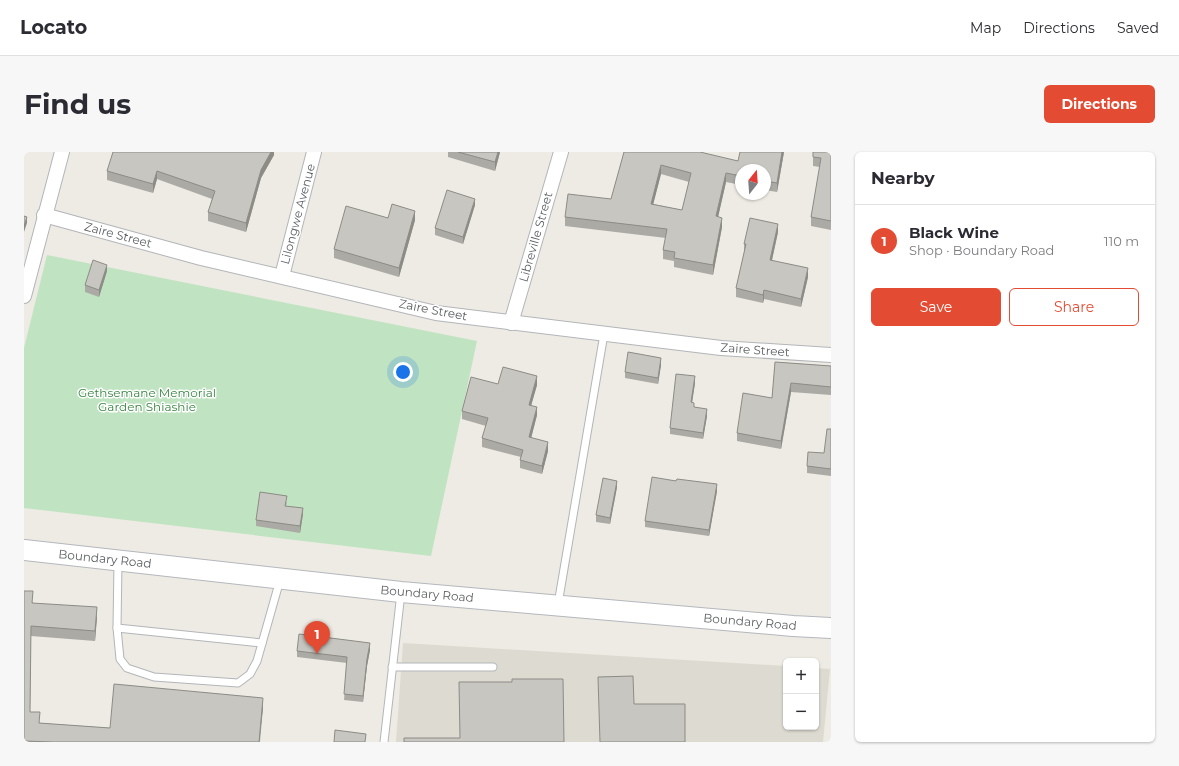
<!DOCTYPE html>
<html lang="en">
<head>
<meta charset="utf-8">
<style>
  body { margin:0; font-family:Montserrat,sans-serif; background:#f7f7f7; color:#2b2b33 }
  .controls { position:absolute; right:12px; bottom:12px; display:grid; overflow:hidden; border-radius:6px; box-shadow:0 1px 3px #0004 }
  .controls button { width:36px; height:36px; display:grid; place-items:center; padding:0; border:0; border-bottom:1px solid #e1e1e2; background:#fff; color:#2b2b33; font:20px sans-serif }
  .compass { position:absolute; left:711px; top:12px; width:36px; height:36px; border-radius:50%; background:#fff; box-shadow:0 1px 3px #0004; rotate:17deg }
  .you { position:absolute; left:379px; top:220px; width:14px; height:14px; margin:-10px; border:3px solid #fff; border-radius:50%; background:#1a73e8; box-shadow:0 0 0 6px #1a73e833 }
  .badge { display:grid; place-items:center; width:26px; height:26px; border-radius:50%; background:#e34c33; color:#fff; font-size:13px; font-weight:700 }
  .pin { position:absolute; translate:-50% -33px; filter:drop-shadow(0 1px 2px #0008) }
  .pin::after { content:''; position:absolute; top:21px; width:14px; height:12px; background:inherit; clip-path:polygon(0 0,100% 0,50% 100%) }
  .list { margin:0; padding:0; list-style:none }
  h2 { display:flex; justify-content:space-between; align-items:center; height:52px; margin:0; padding:0 16px; font-size:17px }
  h2 small { font-size:13px; font-weight:400; color:#7c7c81 }
  .list li { display:grid; grid-template-columns:26px 1fr auto; gap:12px; align-items:center; box-sizing:border-box; height:72px; padding:0 16px; border-top:1px solid #e1e1e2 }
  .list b { display:block; font-size:15px; white-space:nowrap }
  .list p { margin:0; font-size:13px; white-space:nowrap; color:#7c7c81 }
  .list em { font-size:13px; font-style:normal; color:#7c7c81 }
  .actions { display:flex; gap:8px; padding:12px 16px }
  .actions a { flex:1; padding:9px 0; border:1px solid #e34c33; border-radius:6px; text-align:center; font-size:14px; color:#e34c33 }
  .actions .main { background:#e34c33; color:#fff }
  .map { position:relative; flex:none; width:807px; height:590px; overflow:hidden; border-radius:6px }
  header { display:flex; align-items:center; gap:24px; box-sizing:border-box; height:56px; padding:0 20px; background:#fff; border-bottom:1px solid #e1e1e2 }
  header strong { font-size:19px }
  nav { display:flex; gap:22px; margin-inline-start:auto; font-size:14px }
  .intro { display:flex; align-items:center; justify-content:space-between; box-sizing:border-box; height:96px; padding:0 24px }
  h1 { margin:0; font-size:28px }
  .button { padding:10px 18px; border-radius:6px; background:#e34c33; color:#fff; font-size:14px; font-weight:700 }
  main { display:flex; gap:24px; padding:0 24px }
  aside { flex:1; background:#fff; border-radius:6px; box-shadow:0 1px 3px #0004 }
  .map>svg:first-child { display:block }
  .education { fill:#dddad1 }
  .green { fill:#c0e4c2 }
  .lines { fill:none; stroke-linecap:round; stroke-linejoin:round }
  .service-casing { stroke:#b3b5ba; stroke-width:9 }
  .minor-casing { stroke:#b3b5ba; stroke-width:16 }
  .secondary-casing { stroke:#b4b7bd; stroke-width:22 }
  .service { stroke:#fff; stroke-width:7 }
  .minor { stroke:#fff; stroke-width:14 }
  .secondary { stroke:#fff; stroke-width:20 }
  .wall { fill:#acaaa5; fill-rule:evenodd }
  .shaded-wall { fill:#8c8b86 }
  .building { fill:#c8c6c0; stroke:#8c8b86; fill-rule:evenodd }
  .labels { text-anchor:middle; stroke-width:3; stroke-linejoin:round; paint-order:stroke }
  .street-label { font-size:12px; fill:#5b5e63; stroke:#fff }
  .park-label { font-size:12px; fill:#388540; stroke:#fff }
</style>
</head>
<body>
<header>
<strong>Locato</strong>
<nav><a>Map</a><a>Directions</a><a>Saved</a></nav>
</header>
<div class="intro"><h1>Find us</h1><a class="button">Directions</a></div>
<main>
<div class="map">
<svg width="807" height="590" viewBox="0 0 807 590">
  <rect width="100%" height="100%" fill="#edebe3"/>
  <polygon class="education" points="379,491 762,514 762,575 792,575 792,516 806,517 799,590 372,590"/>
  <polygon class="green" points="23,103 453,189 407,404 0,356 0,196"/>
  <g class="lines">
    <g class="service-casing">
      <g id="service">
        <polyline points="94,410 93,476 96,507 103,516 130,525 214,531 226,522 233,509 256,428"/>
        <polyline points="534,452 580,182"/>
        <polyline points="93,476 238,491"/>
        <polyline points="368,515 469,515"/>
        <polyline points="360,590 377,441"/>
      </g>
    </g>
    <g class="minor-casing">
      <g id="minor">
        <polyline points="20,63 177,106 412,161 697,196 807,203"/>
        <polyline points="258,124 290,0"/>
        <polyline points="0,144 38,0"/>
        <polyline points="487,171 537,0"/>
      </g>
    </g>
    <g class="secondary-casing">
      <polyline id="secondary" points="0,398 377,440 769,474 807,476"/>
    </g>
    <use href="#service" class="service"/>
    <use href="#minor" class="minor"/>
    <use href="#secondary" class="secondary"/>
  </g>
  <g class="wall">
    <polygon points="250,0 250,3 237,26 222,80 184,69 184,60 188,47 133,27 129,41 83,28 83,19"/>
    <polygon points="424,0 476,0 471,19 424,5"/>
    <path d="M600,0L714,9L760,0L753,40L741,38V18H717V33L702,30L694,65L698,75L689,123L650,115V109L639,107V98L642,86L541,74V65L587,47ZM637,22L665,30L658,58L629,52Z"/>
    <polygon points="807,0 807,78 787,74 787,65 796,15 789,14 789,5"/>
    <polygon points="451,53 439,92 411,83 411,76"/>
    <polygon points="364,66 391,68 375,125 310,106 310,97"/>
    <polygon points="754,80 748,108 784,125 777,155 740,147 739,151 712,145 712,136 720,101 720,92"/>
    <polygon points="83,119 75,145 61,140 61,133"/>
    <polygon points="751,210 807,214 807,243 767,240 757,297 713,289 713,281 748,246"/>
    <polygon points="637,213 634,232 601,226 601,220"/>
    <polygon points="671,231 668,251 670,255 683,264 679,287 646,282 646,276"/>
    <polygon points="474,232 513,233 507,253 513,263 507,286 524,299 518,322 496,316 496,308 497,305 458,295 458,286 462,274 438,267 438,259"/>
    <polygon points="807,277 807,324 783,321 783,314 800,301"/>
    <polygon points="593,335 586,372 572,370 572,363"/>
    <polygon points="693,339 685,384 621,375 621,369"/>
    <polygon points="263,350 262,354 279,362 276,381 232,374 232,368"/>
    <polygon points="0,439 9,451 73,465 71,489 7,484 6,560 16,571 86,576 239,556 236,590 0,590"/>
    <polygon points="346,498 343,514 339,550 320,548 323,511 273,505 273,499"/>
  </g>
  <g class="shaded-wall">
    <polygon points="247,0 250,0 250,3 237,26 222,80 222,71 237,18"/>
    <polygon points="474,0 476,0 471,19 471,10"/>
    <polygon points="758,0 760,0 753,40 753,31"/>
    <polygon points="637,13 637,22 627,61 627,52"/>
    <polygon points="133,19 133,27 129,41 129,32"/>
    <polygon points="702,21 702,30 692,74 692,64"/>
    <polygon points="451,47 451,53 439,92 439,85"/>
    <polygon points="391,59 391,68 375,125 375,116"/>
    <polygon points="3,65 3,71 0,80 0,74"/>
    <polygon points="698,66 698,75 689,123 689,113"/>
    <polygon points="754,72 754,80 746,117 746,108"/>
    <polygon points="83,113 83,119 75,145 75,138"/>
    <polygon points="784,116 784,125 777,155 777,147"/>
    <polygon points="740,138 740,147 739,151 739,143"/>
    <polygon points="637,206 637,213 634,232 634,226"/>
    <polygon points="513,224 513,233 505,261 505,253"/>
    <polygon points="671,224 671,231 667,257 667,250"/>
    <polygon points="767,231 767,240 757,297 757,289"/>
    <polygon points="513,255 513,263 505,294 505,285"/>
    <polygon points="683,257 683,264 679,287 679,281"/>
    <polygon points="524,290 524,299 518,322 518,314"/>
    <polygon points="593,329 593,335 586,372 586,366"/>
    <polygon points="693,332 693,339 685,384 685,378"/>
    <polygon points="279,356 279,362 276,381 276,374"/>
    <polygon points="73,455 73,465 71,489 71,479"/>
    <polygon points="346,491 346,498 343,514 339,550 339,544 343,507"/>
    <polygon points="239,546 239,556 235,590"/>
  </g>
  <g class="building">
    <polygon points="89,0 247,0 237,18 222,71 184,60 191,39 133,19 129,32 83,19"/>
    <polygon points="434,0 474,0 471,10"/>
    <path d="M600,0H676L714,9L716,0H758L753,31L741,29V18H717V24L702,21L692,64L698,66L689,113L650,106L651,100L639,98L643,77L541,65L544,42L587,47ZM637,13L667,21L658,58L627,52Z"/>
    <polygon points="789,0 807,0 807,69 787,65 797,6 789,5"/>
    <polygon points="423,38 451,47 439,85 411,76"/>
    <polygon points="368,52 391,59 375,116 310,97 322,54 364,66"/>
    <polygon points="0,64 3,65 0,74"/>
    <polygon points="726,66 754,72 746,108 784,116 777,147 740,138 739,143 712,136 722,92 720,92"/>
    <polygon points="69,108 83,113 75,138 61,133"/>
    <polygon points="604,200 637,206 634,226 601,220"/>
    <polygon points="751,210 807,214 807,235 767,231 757,289 713,281 719,241 748,246"/>
    <polygon points="479,215 513,224 505,253 513,255 505,285 524,290 518,314 496,308 499,298 458,286 464,266 438,259 447,225 474,232"/>
    <polygon points="652,222 671,224 667,250 670,251 670,255 683,257 679,281 646,276"/>
    <polygon points="803,277 807,277 807,317 783,314 784,300 800,301"/>
    <polygon points="628,325 652,329 653,327 693,332 685,378 621,369"/>
    <polygon points="579,326 593,329 586,366 572,363"/>
    <polygon points="236,340 263,344 261,354 279,356 276,374 232,368"/>
    <polygon points="0,439 9,439 8,451 73,455 71,479 7,474 6,560 16,560 15,571 86,576 90,532 239,546 235,590 30,590 0,589"/>
    <polygon points="275,482 346,491 343,507 339,544 320,542 323,505 273,499"/>
    <polygon points="609,524 610,552 661,552 661,590 576,590 574,525"/>
    <polygon points="488,527 539,527 540,590 380,590 380,586 436,586 435,530 488,530"/>
    <polygon points="311,578 342,582 341,590 310,590"/>
  </g>
  <g class="labels">
    <g class="street-label">
      <text transform="translate(274 62) rotate(-75)" y="4">Lilongwe Avenue</text>
      <text transform="translate(94 83) rotate(15)" y="4">Zaire Street</text>
      <text transform="translate(512 85) rotate(-74)" y="4">Libreville Street</text>
      <text transform="translate(409 158) rotate(11)" y="4">Zaire Street</text>
      <text transform="translate(731 198) rotate(4)" y="4">Zaire Street</text>
      <text transform="translate(81 407) rotate(6)" y="4">Boundary Road</text>
      <text transform="translate(403 442) rotate(5)" y="4">Boundary Road</text>
      <text transform="translate(726 470) rotate(5)" y="4">Boundary Road</text>
    </g>
    <g class="park-label">
      <text x="123" y="245">Gethsemane Memorial<tspan x="123" dy="14">Garden Shiashie</tspan></text>
    </g>
  </g>
</svg>
<div class="controls">
<button>+</button>
<button>−</button>
</div>
<svg class="compass" viewBox="-18 -18 36 36"><path d="M0-13l5 13h-10z" fill="#e53935"/><path d="M0 13l5-13h-10z" fill="#7c7c81"/></svg>
<div class="you"></div>
<div class="pin badge" style="left:293px;top:502px">1</div>
</div>
<aside>
<h2>Nearby<small></small></h2>
<ul class="list">
<li><span class="badge">1</span><div><b>Black Wine</b><p>Shop · Boundary Road</p></div><em>110 m</em></li>
</ul>
<div class="actions"><a class="main">Save</a><a>Share</a></div>
</aside>
</main>
</body>
</html>
